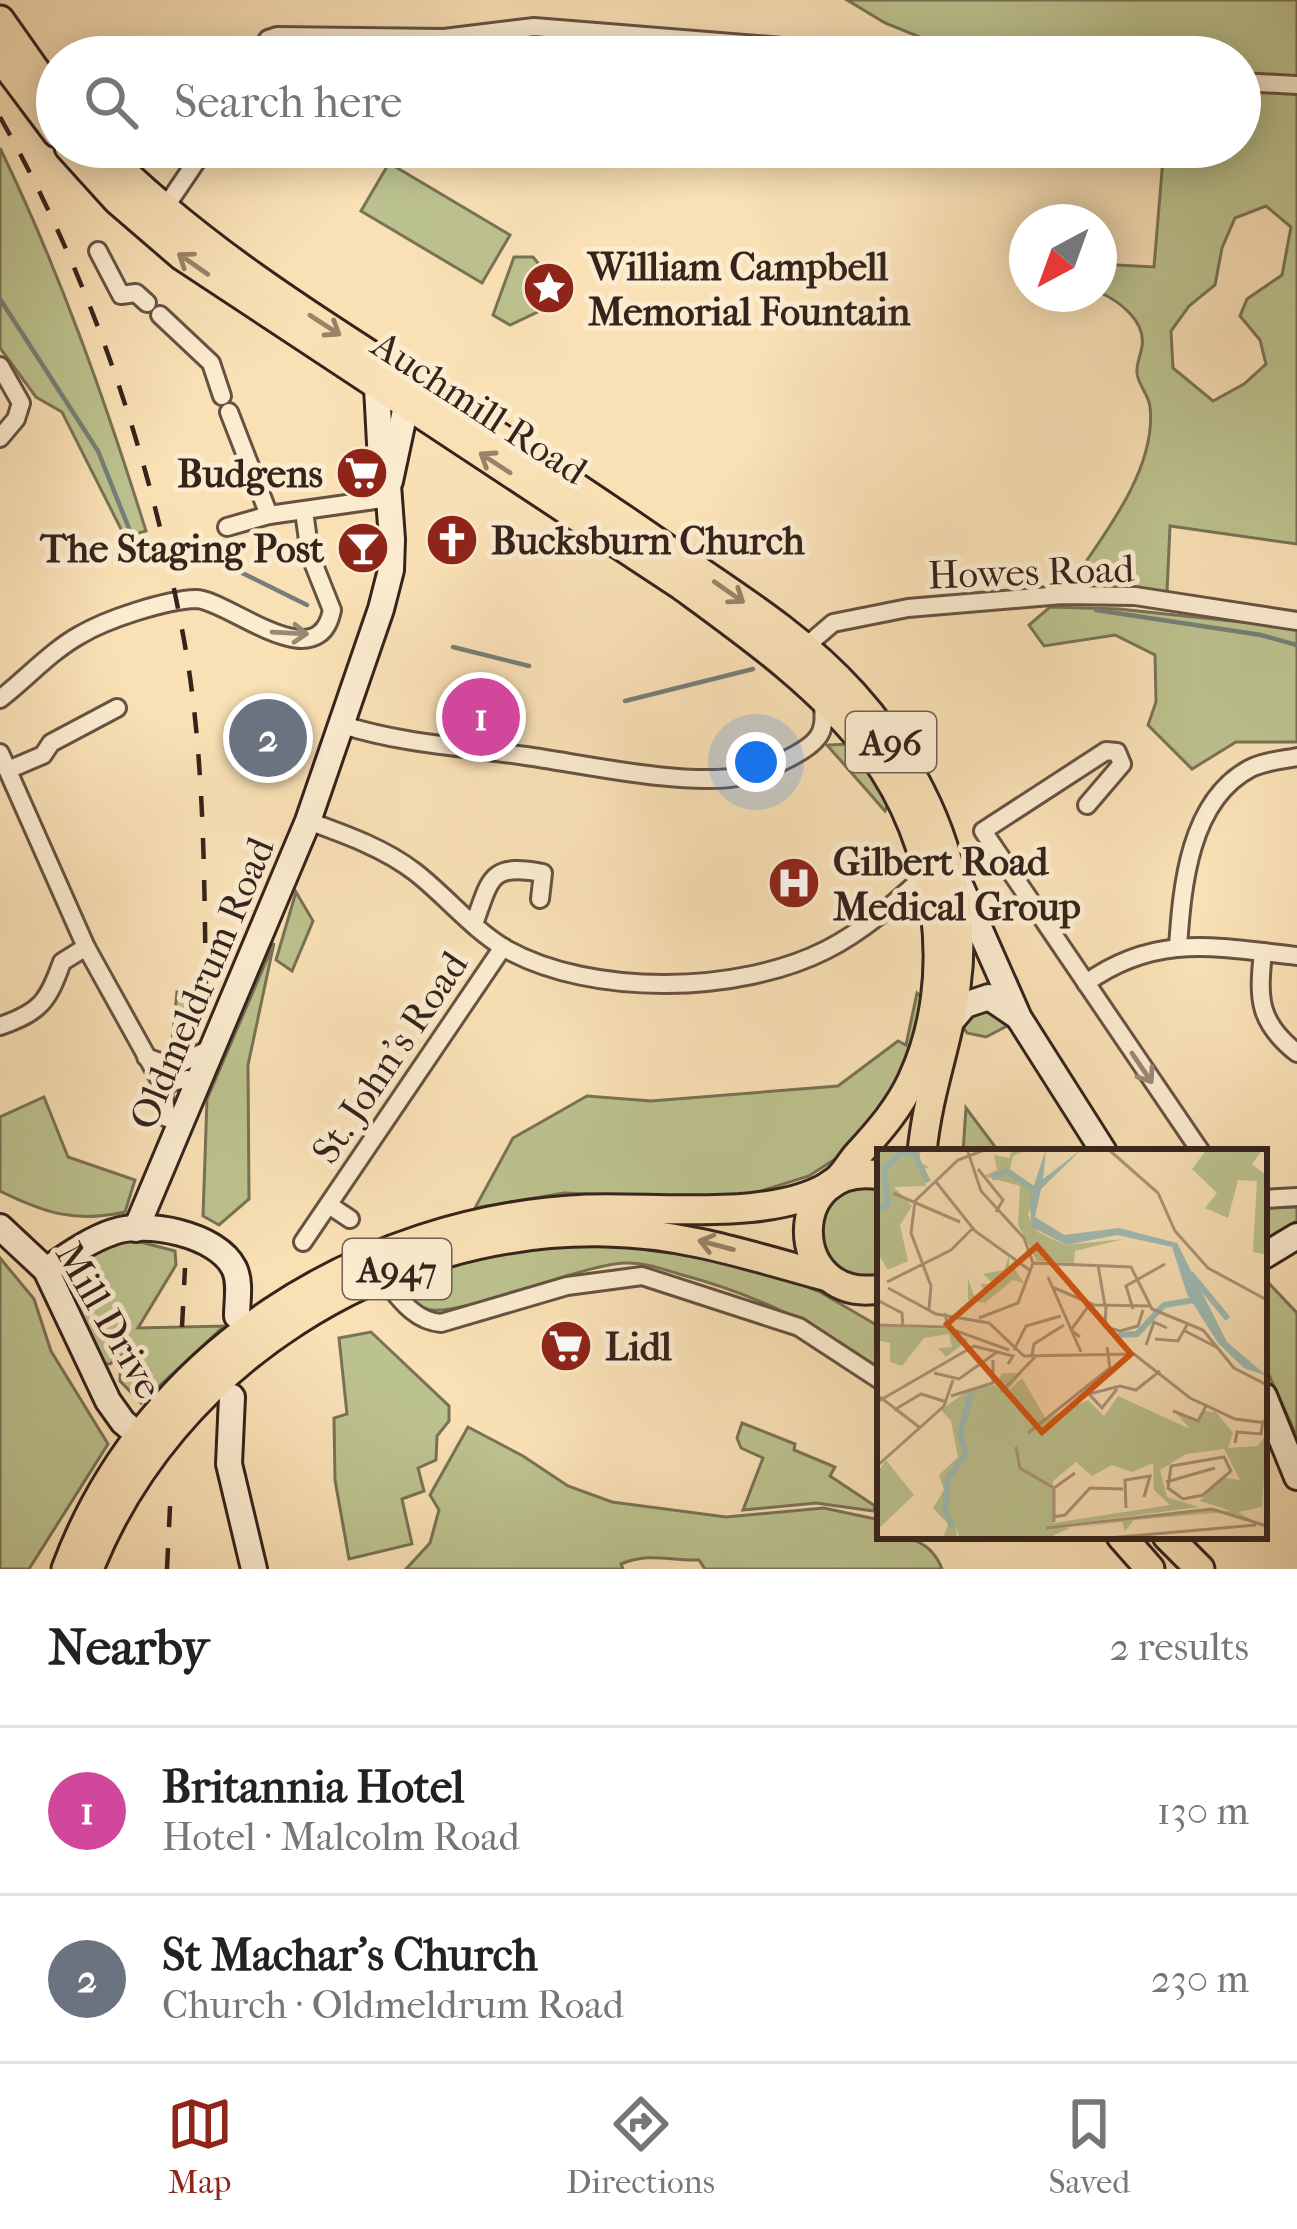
<!DOCTYPE html>
<html lang="en">
<head>
<meta charset="utf-8">
<style>
  body { margin:0; font-family:"IM FELL French Canon",serif; background:#f2f2f2; color:#222 }
  .compass { position:absolute; left:1009px; top:204px; width:108px; height:108px; border-radius:50%; background:#fff; box-shadow:0 6px 30px #0003; rotate:221deg }
  .you { position:absolute; left:756px; top:762px; width:42px; height:42px; margin:-30px; border:9px solid #fff; border-radius:50%; background:#1a73e8; box-shadow:0 0 0 18px #1a73e833 }
  .badge { display:grid; place-items:center; width:78px; height:78px; border-radius:50%; background:#8f2418; color:#fff; font-size:39px; font-weight:700 }
  .pin { position:absolute; translate:-50% -50%; border:6px solid #fff; box-shadow:0 3px 12px #0006 }
  .list { margin:0; padding:0; list-style:none }
  h2 { display:flex; justify-content:space-between; align-items:center; height:156px; margin:0; padding:0 48px; font-size:51px }
  h2 small { font-size:39px; font-weight:400; color:#767676 }
  .list li { display:grid; grid-template-columns:78px 1fr auto; gap:36px; align-items:center; box-sizing:border-box; height:168px; padding:0 48px; border-top:3px solid #e0e0e0 }
  .list b { display:block; font-size:45px; white-space:nowrap }
  .list p { margin:0; font-size:39px; white-space:nowrap; color:#767676 }
  .list em { font-size:39px; font-style:normal; color:#767676 }
  .icon { flex:none; width:66px; height:66px; fill:none; stroke:currentColor; stroke-width:2; stroke-linecap:round; stroke-linejoin:round }
  .map { position:relative; flex:none; width:1297px; height:1569px; overflow:hidden }
  .search { position:absolute; background:#fff; box-shadow:0 6px 30px #0003; left:36px; right:36px; top:36px; height:132px; display:flex; align-items:center; gap:30px; box-sizing:border-box; padding:0 42px; border-radius:66px; color:#767676; font-size:45px }
  .sheet { height:492px; background:#fff }
  nav { display:flex; justify-content:space-around; align-items:center; box-sizing:border-box; height:168px; border-top:3px solid #e0e0e0; background:#fff; font-size:33px; color:#767676 }
  nav a { display:grid; justify-items:center; gap:6px }
  nav .on { color:#8f2418 }
  .map>svg:first-child { display:block }
  .green { fill:#bcc28e; stroke:#797255; stroke-width:3; fill-rule:evenodd }
  .lines { fill:none; stroke-linecap:round; stroke-linejoin:round }
  .stream { stroke:#757f77; stroke-width:4.5 }
  .street-casing { stroke:#675242; stroke-width:22 }
  .secondary-casing { stroke:#36231c; stroke-width:30 }
  .primary-casing { stroke:#36231c; stroke-width:33 }
  .street { stroke:#fbebcf; stroke-width:16 }
  .secondary { stroke:#fbebcf; stroke-width:24 }
  .primary { stroke:#f9e0b5; stroke-width:27 }
  .rail { stroke:#36231c; stroke-width:4.5; stroke-dasharray:21 21; stroke-linecap:butt }
  .oneway { stroke:#988268 }
  .oneway2 { stroke:#988776 }
  .labels { text-anchor:middle; stroke-width:10; stroke-linejoin:round; paint-order:stroke }
  .shield { fill:#fbebcf; stroke:#715f52; stroke-width:3 }
  .shield-label { font-size:36px; font-weight:bold; fill:#36231c }
  .poi-label { font-size:39px; font-weight:bold; fill:#36231c; stroke:#fbebcf; text-anchor:start }
  .street-label { font-size:39px; fill:#36231c; stroke:#fbebcf }
  .inset-river { fill:none; stroke:#9fbcb4; stroke-width:6 }
  .inset-road { fill:none; stroke:#ab9478; stroke-width:3 }
  .view { fill:#d6540e; fill-opacity:0.15; stroke:#d6540e; stroke-width:6 }
  .inset-edge { fill:none; stroke:#36231c; stroke-width:6 }
</style>
</head>
<body>
<div class="map">
<svg width="1297" height="1569" viewBox="0 0 1297 1569">
  <rect width="100%" height="100%" fill="#f9e0b5"/>
  <filter id="stains"><feTurbulence type="fractalNoise" baseFrequency=".00167" numOctaves="4"/><feColorMatrix values="0 0 0 0 .2 0 0 0 0 .09 0 0 0 0 .02 0 0 0 .5 -.17"/></filter>
  <radialGradient id="worn" r=".72"><stop offset=".6" stop-color="#630" stop-opacity="0"/><stop offset="1" stop-color="#630" stop-opacity=".3"/></radialGradient>
  <g class="green">
    <path d="M847,0H1297V544L1170,526L1167,592L1071,583C1104,535 1157,468 1150,407C1149,395 1138,385 1137,373C1136,365 1141,354 1142,346C1146,321 1119,301 1099,292V264L1154,267L1164,147H1240V57H969L885,23ZM1266,206L1291,227L1282,275L1247,299L1240,316L1260,340L1266,364L1244,384L1213,401L1173,368L1171,331L1189,306L1215,285L1222,248L1235,218Z"/>
    <path d="M0,148C60,272 105,400 146,531L125,537L62,412L36,397L0,348Z"/>
    <polygon points="389,163 510,235 482,283 361,211"/>
    <polygon points="514,257 533,257 558,288 548,307 510,325 493,315"/>
    <polygon points="1050,607 1119,609 1297,628 1297,742 1236,742 1192,769 1148,725 1156,702 1155,655 1115,635 1044,646 1029,625"/>
    <polygon points="851,744 890,800 885,811 827,745"/>
    <polygon points="296,892 313,921 292,971 276,960"/>
    <polygon points="274,943 248,1065 249,1199 219,1225 203,1216 207,1099"/>
    <polygon points="177,992 192,994 188,1047 171,1053"/>
    <polygon points="917,993 926,1001 901,1085 849,1150 809,1176 748,1195 687,1198 564,1193 475,1208 513,1138 587,1096 651,1101 838,1086 898,1041 906,1045"/>
    <polygon points="992,1004 1007,1026 986,1037 967,1033 962,1025 964,1017"/>
    <path d="M44,1097L68,1157L135,1180L125,1212C75,1223 45,1213 0,1191V1117Z"/>
    <polygon points="966,1108 999,1152 963,1152"/>
    <polygon points="867,1182 880,1184 880,1279 876,1280 837,1272 817,1236 830,1198"/>
    <polygon points="1297,1207 1297,1221 1264,1241 1264,1208"/>
    <polygon points="121,1237 175,1251 176,1265 138,1328 224,1326 141,1403 120,1381 121,1356 110,1364 95,1363 50,1279"/>
    <path d="M634,1241L775,1273L820,1292L880,1327V1369C813,1323 758,1295 679,1274C662,1269 643,1262 624,1263C580,1265 455,1319 426,1309C417,1306 417,1303 412,1296L415,1275L489,1250Z"/>
    <polygon points="0,1258 34,1299 51,1351 108,1444 29,1569 0,1569"/>
    <polygon points="1264,1278 1297,1313 1297,1437 1264,1364"/>
    <polygon points="371,1332 449,1406 449,1421 437,1436 436,1460 418,1468 424,1491 402,1499 412,1544 349,1559 335,1480 334,1418 347,1414 339,1338"/>
    <polygon points="742,1423 795,1444 794,1450 835,1467 830,1476 875,1506 874,1511 816,1503 743,1510 763,1458 741,1448 737,1438"/>
    <path d="M468,1427L523,1456L568,1486L612,1502L726,1517L824,1508L880,1520V1536C908,1536 931,1540 942,1569H705L699,1560C668,1561 650,1552 621,1564L623,1569H406L430,1543L439,1510L430,1495Z"/>
  </g>
  <g class="lines">
    <g class="stream">
      <polyline points="0,299 98,451 136,546 232,568 307,605"/>
      <polyline points="1096,610 1261,635 1297,645"/>
      <polyline points="453,647 529,666"/>
      <polyline points="625,701 753,669"/>
    </g>
    <g class="street-casing">
      <g id="street">
        <polyline points="257,57 268,39 277,36 444,38 534,27 908,57"/>
        <polyline points="1240,82 1297,85"/>
        <polyline points="160,215 206,147"/>
        <polyline points="98,251 121,295 136,293 147,303"/>
        <polyline points="160,315 211,363 222,396"/>
        <polyline points="0,366 21,403 16,419 0,438"/>
        <polyline points="229,412 269,515"/>
        <polyline points="227,527 269,515 389,498"/>
        <polyline points="798,653 833,623 908,608 1062,595 1135,596 1297,621"/>
        <path d="M0,699C26,679 51,651 80,635C107,619 165,600 196,599C227,599 318,681 332,610L310,555L304,511"/>
        <path d="M343,725C403,744 465,747 526,756C583,764 682,786 737,777C757,774 806,754 818,737C826,726 823,713 823,701"/>
        <polyline points="0,753 86,947 162,1084 167,1118"/>
        <polyline points="8,770 43,755 51,743 117,708"/>
        <polyline points="1087,805 1122,764 1117,752 1106,751 983,831 1201,1152"/>
        <path d="M308,821C344,834 384,848 415,872C446,896 472,929 506,949C592,997 739,994 826,950C864,931 897,901 928,873"/>
        <path d="M474,924C491,878 489,863 543,873L540,899"/>
        <path d="M1178,947C1182,887 1189,800 1251,768C1265,761 1282,760 1297,757"/>
        <path d="M1263,952C1258,999 1258,1022 1297,1053"/>
        <path d="M1086,983C1156,933 1216,947 1297,956"/>
        <path d="M0,1026C41,1012 48,1001 62,962L86,947"/>
        <polyline points="146,1057 174,1067 209,1049"/>
        <polyline points="162,1084 187,1079"/>
        <polyline points="1264,1199 1297,1197"/>
        <polyline points="329,1205 350,1219"/>
        <polyline points="303,1242 503,947"/>
        <path d="M381,1276C398,1296 413,1321 441,1323L567,1286L642,1276L799,1327L880,1380"/>
      </g>
    </g>
    <g class="secondary-casing">
      <g id="secondary">
        <polyline points="390,481 406,406 401,386"/>
        <polyline points="958,880 1019,1018 1104,1152"/>
        <polyline points="953,1019 965,1005 989,997 1017,1016"/>
        <polyline points="0,1227 46,1270 108,1401 123,1422 153,1447"/>
        <polyline points="136,1229 308,821 381,609 391,570 392,539 388,485 381,462 377,387"/>
        <polyline points="1264,1256 1297,1236"/>
        <path d="M46,1270C67,1256 89,1240 113,1232C146,1220 217,1234 234,1268C241,1282 237,1301 237,1316"/>
        <polyline points="1264,1396 1297,1477"/>
        <polyline points="232,1397 229,1464 254,1569"/>
      </g>
    </g>
    <g class="primary-casing">
      <g id="primary">
        <polyline points="0,20 57,101"/>
        <polyline points="0,57 57,133"/>
        <path d="M98,147C194,244 310,317 425,390C507,441 588,494 667,549C732,594 800,635 853,694C906,753 945,824 956,902C970,1001 931,1061 922,1152"/>
        <path d="M880,1175C784,1159 785,1304 880,1289"/>
        <polyline points="1121,1536 1150,1569"/>
        <polyline points="1167,1536 1200,1569"/>
        <path d="M66,1569C146,1353 362,1219 587,1209C655,1206 781,1223 836,1181C845,1174 851,1161 859,1153C880,1130 899,1108 912,1080C960,977 939,843 872,753C821,686 749,635 682,586L182,256L117,200L69,147"/>
        <path d="M89,1569C171,1363 386,1227 606,1232C684,1233 754,1257 828,1277"/>
      </g>
    </g>
    <use href="#street" class="street"/>
    <use href="#secondary" class="secondary"/>
    <use href="#primary" class="primary"/>
    <g class="rail">
      <path d="M0,117C91,278 151,458 184,640C205,756 204,877 206,995"/>
      <polyline points="182,1327 185,1268"/>
      <polyline points="167,1569 171,1486"/>
    </g>
  </g>
  <defs><path id="oneway-shaft" d="M-6 0H5M1.5-3L5.5 0L1.5 3" fill="none" stroke-width="1.6" stroke-linecap="round" stroke-linejoin="round" transform="scale(3)"/></defs>
  <g class="oneway">
    <use href="#oneway-shaft" transform="translate(193 264) rotate(-145)"/>
    <use href="#oneway-shaft" transform="translate(325 325) rotate(33)"/>
    <use href="#oneway-shaft" transform="translate(495 463) rotate(-147)"/>
    <use href="#oneway-shaft" transform="translate(729 592) rotate(35)"/>
    <use href="#oneway-shaft" transform="translate(716 1245) rotate(-165)"/>
  </g>
  <g class="oneway2">
    <use href="#oneway-shaft" transform="translate(290 633) rotate(3)"/>
    <use href="#oneway-shaft" transform="translate(1142 1068) rotate(56)"/>
  </g>
  <defs>
    <g id="sight-disc" transform="scale(2.7)"><circle r="9.5" fill="#8f2418" stroke="#fbebcf"/><path d="M0-6L1.8-2.2L6-1.7L2.9 1.2L3.7 5.4L0 3.3L-3.7 5.4L-2.9 1.2L-6-1.7L-1.8-2.2Z" fill="#fff"/></g>
    <g id="supermarket-disc" transform="scale(2.7)"><circle r="9.5" fill="#8f2418" stroke="#fbebcf"/><path d="M-6-5.5h2.5l.6 2H6L4.5 2H-2.5L-4.4-4H-6ZM-1.5 3.2a1.3 1.3 0 1 0 .1 0ZM3 3.2a1.3 1.3 0 1 0 .1 0Z" fill="#fff"/></g>
    <g id="church-disc" transform="scale(2.7)"><circle r="9.5" fill="#8f2418" stroke="#fbebcf"/><path d="M-1.2-6h2.4v3.5h3.3v2.4h-3.3V6h-2.4V-.1h-3.3v-2.4h3.3Z" fill="#fff"/></g>
    <g id="bar-disc" transform="scale(2.7)"><circle r="9.5" fill="#8f2418" stroke="#fbebcf"/><path d="M-6-5H6L.8 .8V4.5H3.5V6h-7V4.5H-.8V.8Z" fill="#fff"/></g>
    <g id="hospital-disc" transform="scale(2.7)"><circle r="9.5" fill="#8f2418" stroke="#fbebcf"/><path d="M-5-5h3v3.5h4V-5h3V5h-3V1.5h-4V5h-3Z" fill="#fff"/></g>
  </defs>
  <g fill-rule="evenodd">
    <use href="#sight-disc" x="549" y="288"/>
    <use href="#supermarket-disc" x="362" y="473"/>
    <use href="#church-disc" x="452" y="540"/>
    <use href="#bar-disc" x="363" y="548"/>
    <use href="#hospital-disc" x="794" y="883"/>
    <use href="#supermarket-disc" x="566" y="1346"/>
  </g>
  <g class="labels">
    <g class="shield">
      <rect x="846" y="712" width="90" height="60" rx="9"/>
      <rect x="343" y="1239" width="108" height="60" rx="9"/>
    </g>
    <g class="shield-label">
      <text x="891" y="755">A96</text>
      <text x="397" y="1282">A947</text>
    </g>
    <g class="poi-label">
      <text x="588" y="280">William Campbell<tspan x="588" dy="45">Memorial Fountain</tspan></text>
      <text x="323" y="487" text-anchor="end">Budgens</text>
      <text x="491" y="554">Bucksburn Church</text>
      <text x="324" y="562" text-anchor="end">The Staging Post</text>
      <text x="833" y="875">Gilbert Road<tspan x="833" dy="45">Medical Group</tspan></text>
      <text x="605" y="1360">Lidl</text>
    </g>
    <g class="street-label">
      <text transform="translate(480 407) rotate(33)" y="14">Auchmill Road</text>
      <text transform="translate(1031 571) rotate(-2)" y="14">Howes Road</text>
      <text transform="translate(201 983) rotate(-67)" y="14">Oldmeldrum Road</text>
      <text transform="translate(389 1057) rotate(-56)" y="14">St. John's Road</text>
      <text transform="translate(110 1320) rotate(60)" y="14">Mill Drive</text>
    </g>
  </g>
  <g transform="translate(877 1149)">
    <rect width="390" height="390" fill="#f9e0b5"/>
    <path d="M0,0H44L42,13L52,18L44,21L49,37L17,38L35,57L23,76L31,112L11,121L0,103ZM136,0H152L136,7L132,25L160,38L151,66L161,83L188,96L247,90L198,102L197,114L160,112L141,76L143,37L107,27L120,21L117,6L132,9ZM330,0H386L375,15L390,27V106L376,103L380,32L361,31L351,69L328,59L340,44L315,20ZM132,107V122L136,118L148,135L136,131L108,154L91,151V130L98,149L108,142L103,135H117L106,125L127,121ZM0,177L70,180L91,191L69,208L61,199L75,198L72,185L47,189L25,217L13,213V194L0,191ZM125,224H145L127,246L145,229L169,270L211,251L227,267L241,247L313,280L300,265L321,274L327,262L339,263L356,284L351,299L381,297L390,284L385,358L361,363L390,380L349,363L257,371L248,382L245,373L195,379L318,361L354,362L323,352L344,328L363,331L347,300L309,305L283,321L290,348L322,358L178,377L193,379L169,390H83L79,379L80,390H66L71,375L56,359L67,341L62,326L81,308L74,272L64,261L94,239L118,236ZM199,313L215,327L235,316L255,323L276,314L277,341L293,356L176,374V332ZM9,311L37,346L0,381V324Z" fill="#bcc28e" fill-rule="evenodd"/>
    <path d="M169,0L166,30L205,0L164,40L158,68L187,86L242,79L300,94L350,193L390,227L367,219L341,194L310,145L295,98L240,86L189,96L155,78L152,51Z" fill="#9fbcb4"/>
    <path class="inset-river" d="M115,29L130,22L159,42M0,60L11,55L7,20L23,5L37,4L51,33M313,124L351,170M241,186L260,185L287,156L317,151M76,379L68,361L71,329L89,305L83,285L94,244"/>
    <path class="inset-road" d="M90,0L104,42L147,89L156,114L141,154L102,169M231,0L281,44L298,82L331,119L390,151M101,20L126,51L119,63M59,33L98,82L154,122M16,44L83,73M156,114L254,118L275,160L326,181L357,219L390,236M221,116L228,157M171,128L204,203M10,133L74,101L96,79M175,138L217,156L273,157M11,139L59,165L112,174L147,207L257,205L313,249L358,270L390,274M2,152L25,164L26,178M229,157L228,178L243,182L261,177L266,161M52,160L54,137L34,84L38,52L81,11L110,0M256,160L249,137L288,115M68,164L71,179L132,201M0,176L69,178M308,182L341,199M203,188L194,181L213,155M278,190L301,192L310,176M269,196L277,173L290,179M137,201L149,177L184,167M155,206L157,195L187,176M57,224L82,230L120,203M240,240L225,259L212,245L243,237L259,241L283,222M124,243L160,206M74,247L116,234V211M3,248L42,278M0,253L97,197L136,207L131,215M17,261L44,245L70,253M296,262L321,272L330,255M151,284L233,219L230,198M358,294L360,283L384,285L386,271M139,298L143,319L177,339M347,308L354,322L326,346L306,350L291,339L294,317ZM0,317L67,257L76,231M289,333L338,319M249,359L248,331L273,327L267,348M176,368L188,366L213,339L246,340M177,373V339L198,324M169,379L335,360L390,377M220,390L379,376"/>
    <path class="view" d="M160,97L254,205L165,283L70,175Z"/>
    <rect width="390" height="390" class="inset-edge"/>
  </g>
  <rect width="100%" height="100%" filter="url(#stains)"/>
  <rect width="100%" height="100%" fill="url(#worn)"/>
</svg>
<svg class="compass" viewBox="-18 -18 36 36"><path d="M0-13l5 13h-10z" fill="#e53935"/><path d="M0 13l5-13h-10z" fill="#767676"/></svg>
<div class="you"></div>
<div class="pin badge" style="left:481px;top:717px;background:#d1479c">1</div>
<div class="pin badge" style="left:268px;top:738px;background:#6b7280">2</div>
<div class="search"><svg class="icon" aria-label="search" viewBox="0 0 24 24"><circle cx="10" cy="10" r="6"/><path d="M15 15l6 6"/></svg>Search here</div>
</div>
<section class="sheet">
<h2>Nearby<small>2 results</small></h2>
<ul class="list">
<li><span class="badge" style="background:#d1479c">1</span><div><b>Britannia Hotel</b><p>Hotel · Malcolm Road</p></div><em>130 m</em></li>
<li><span class="badge" style="background:#6b7280">2</span><div><b>St Machar's Church</b><p>Church · Oldmeldrum Road</p></div><em>230 m</em></li>
</ul>
</section>
<nav>
<a class="on"><svg class="icon" aria-label="map" viewBox="0 0 24 24"><path d="M3 6l6-2 6 2 6-2v14l-6 2-6-2-6 2zM9 4v14M15 6v14"/></svg>Map</a>
<a><svg class="icon" aria-label="directions" viewBox="0 0 24 24"><path d="M12 3l9 9-9 9-9-9zM9 14v-3h6M13 9l2 2-2 2"/></svg>Directions</a>
<a><svg class="icon" aria-label="saved" viewBox="0 0 24 24"><path d="M7 4h10v16l-5-4-5 4z"/></svg>Saved</a>
</nav>
</body>
</html>
